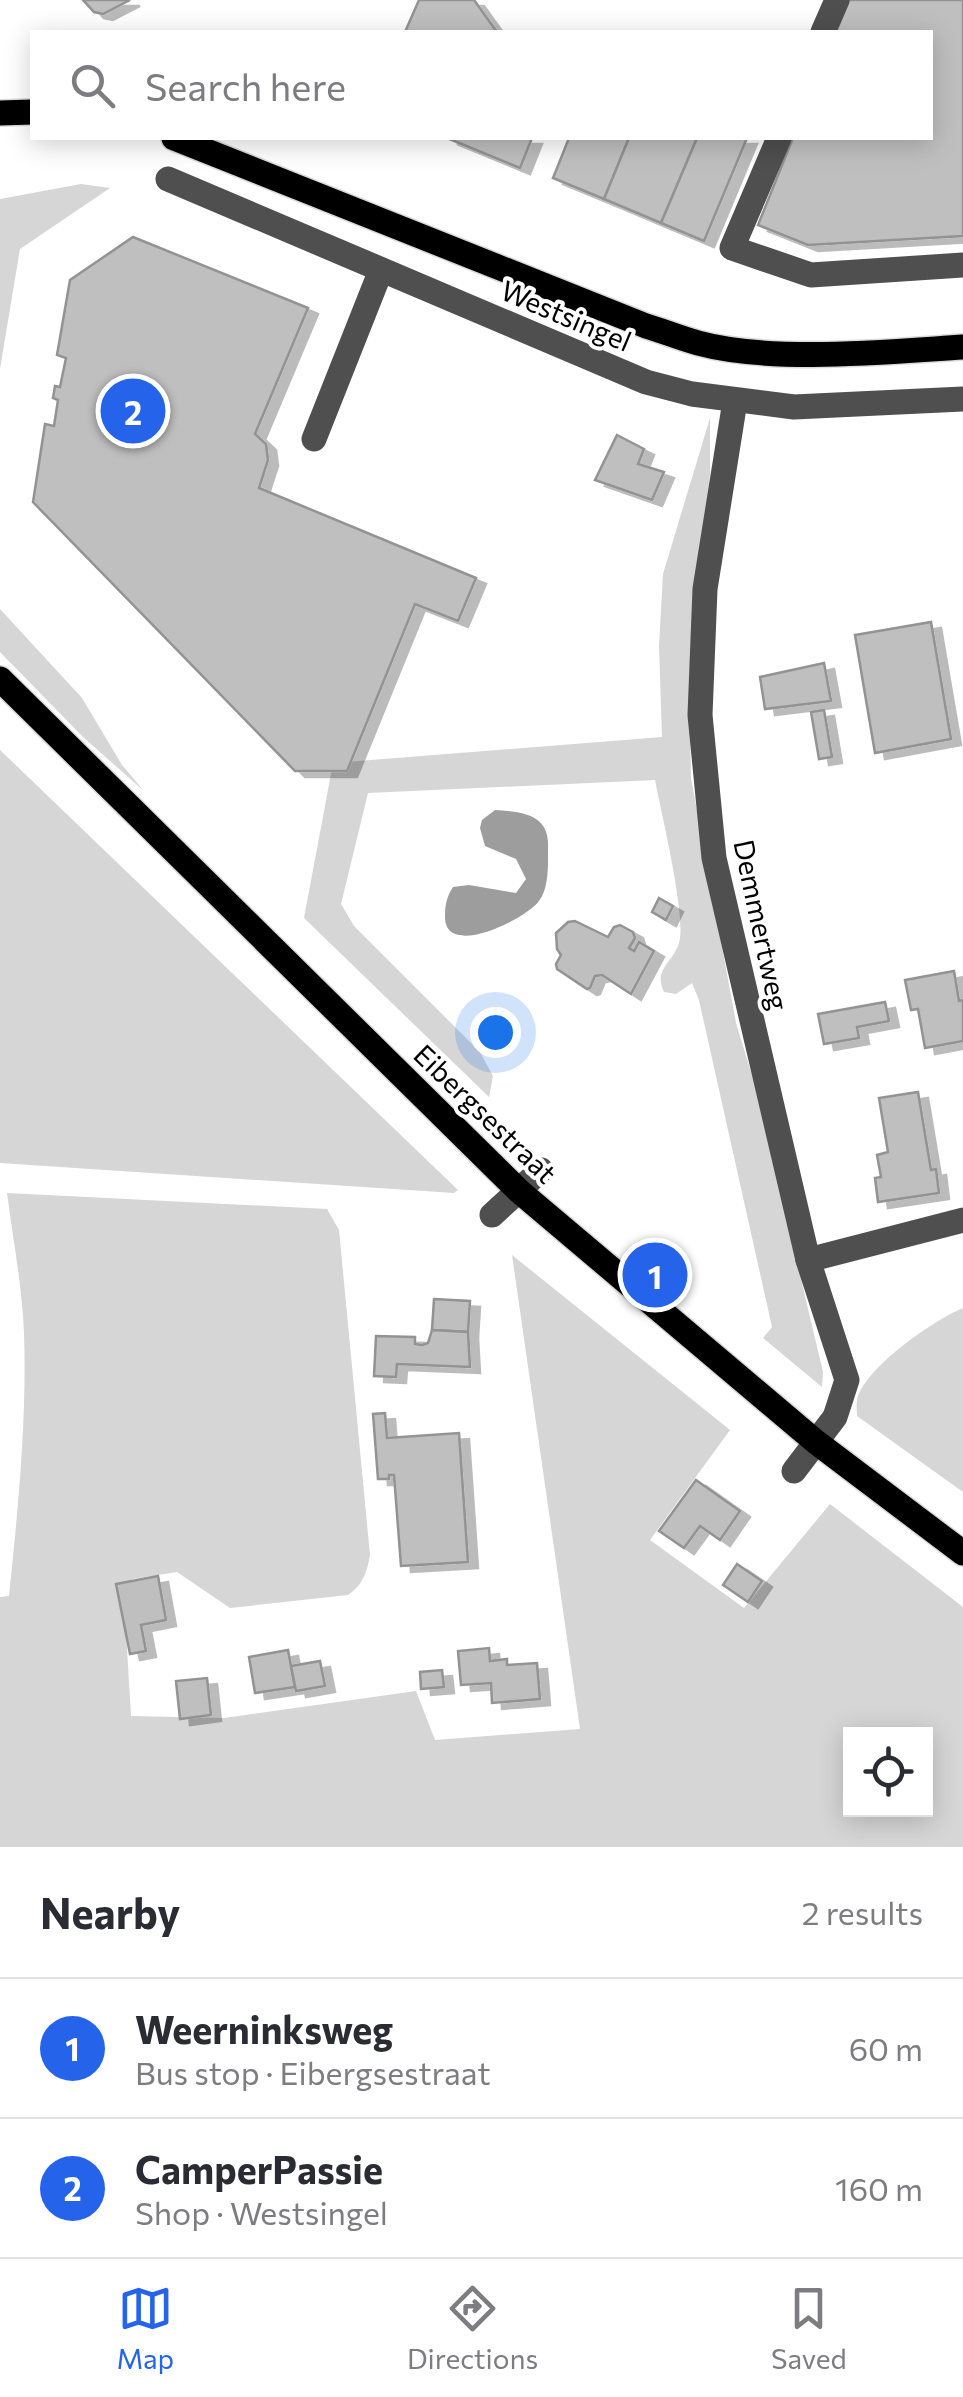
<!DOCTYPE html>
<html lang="en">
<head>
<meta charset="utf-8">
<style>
  body { margin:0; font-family:Commissioner,sans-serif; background:#f7f7f7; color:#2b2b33 }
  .controls { position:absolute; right:30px; bottom:30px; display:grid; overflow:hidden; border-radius:0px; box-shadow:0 5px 25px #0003 }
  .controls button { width:90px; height:90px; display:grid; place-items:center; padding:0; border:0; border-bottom:2px solid #e1e1e2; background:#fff; color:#2b2b33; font:50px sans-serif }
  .you { position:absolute; left:495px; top:1032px; width:35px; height:35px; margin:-25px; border:8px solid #fff; border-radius:50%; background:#1a73e8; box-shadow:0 0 0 15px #1a73e833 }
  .badge { display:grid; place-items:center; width:65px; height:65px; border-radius:50%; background:#2563eb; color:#fff; font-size:32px; font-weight:700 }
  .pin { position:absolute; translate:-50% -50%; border:5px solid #fff; box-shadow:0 2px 10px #0006 }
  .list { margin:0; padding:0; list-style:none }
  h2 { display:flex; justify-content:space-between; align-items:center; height:130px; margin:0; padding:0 40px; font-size:42px }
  h2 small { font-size:32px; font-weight:400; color:#7c7c81 }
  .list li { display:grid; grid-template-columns:65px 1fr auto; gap:30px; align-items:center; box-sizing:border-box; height:140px; padding:0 40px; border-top:2px solid #e1e1e2 }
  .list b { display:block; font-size:38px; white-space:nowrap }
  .list p { margin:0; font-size:32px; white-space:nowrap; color:#7c7c81 }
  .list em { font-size:32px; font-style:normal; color:#7c7c81 }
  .icon { flex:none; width:55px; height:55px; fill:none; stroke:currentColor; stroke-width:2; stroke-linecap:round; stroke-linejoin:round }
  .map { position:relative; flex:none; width:963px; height:1847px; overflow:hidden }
  .search { position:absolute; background:#fff; box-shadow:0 5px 25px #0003; left:30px; right:30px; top:30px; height:110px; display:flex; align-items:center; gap:25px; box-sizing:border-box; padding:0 35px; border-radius:0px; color:#7c7c81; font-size:38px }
  .sheet { height:410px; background:#fff }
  nav { display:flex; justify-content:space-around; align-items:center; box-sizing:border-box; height:140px; border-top:2px solid #e1e1e2; background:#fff; font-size:28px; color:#7c7c81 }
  nav a { display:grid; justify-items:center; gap:5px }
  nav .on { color:#2563eb }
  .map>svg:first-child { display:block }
  .green { fill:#d6d6d6; fill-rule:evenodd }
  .water { fill:#9d9d9d }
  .building { fill:#bfbfbf; stroke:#939393; stroke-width:2.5; filter:url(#shadow) }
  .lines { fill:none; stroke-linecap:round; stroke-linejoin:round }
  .major-casing { stroke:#dbdbdb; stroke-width:28 }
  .minor { stroke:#4f4f4f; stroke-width:25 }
  .major { stroke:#000; stroke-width:25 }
  .labels { text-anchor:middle; stroke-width:8; stroke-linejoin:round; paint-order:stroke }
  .street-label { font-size:28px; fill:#000; stroke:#fff }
</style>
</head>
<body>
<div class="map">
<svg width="963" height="1847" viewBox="0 0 963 1847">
  <defs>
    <filter id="shadow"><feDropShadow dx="10" dy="6" stdDeviation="0" flood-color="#0004"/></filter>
  </defs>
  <rect width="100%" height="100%" fill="#fff"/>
  <g class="green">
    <polygon points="81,184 110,188 20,249 0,369 0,199"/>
    <path d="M710,418V474L689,679L691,778L736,1023L755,1085L823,1372L822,1387L763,1338L772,1327L699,1000L692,983L676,994L664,992C653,969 673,963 679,943C687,918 661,812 655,780L368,793L341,904L354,926L480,1052L493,1076L489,1097L304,918L333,763L662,737L659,646L663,574Z"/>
    <polygon points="0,609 82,698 122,765 144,791 83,737 0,652"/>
    <polygon points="0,750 458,1190 454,1193 0,1163"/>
    <path d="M7,1193L327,1209L339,1230L370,1555C367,1572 363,1585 348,1595L230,1608L177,1572L132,1579L137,1591L124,1598L131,1716L224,1718L416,1691L435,1740L580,1729L512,1255L730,1430L650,1540L744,1608L830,1504L963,1607V1847H0V1597L9,1596C18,1509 27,1420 24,1332C22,1286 13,1239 7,1193ZM850,1734H926V1810H850Z"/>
    <path d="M963,1308V1492L857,1416C857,1411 856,1406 857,1400C864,1368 934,1320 963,1308Z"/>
  </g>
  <path class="water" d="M495,810C522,812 550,814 548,848C548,865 549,888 539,901C526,919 444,960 445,916C445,905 447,896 453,887L469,885L516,893L526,879L516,859L485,846L480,828L482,820Z"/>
  <g class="building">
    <polygon points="83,0 130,0 103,14 94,12"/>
    <polygon points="419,0 474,0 497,32 405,32"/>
    <polygon points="849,0 963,0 963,236 808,245 758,225 793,138 930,138 930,32 836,32"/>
    <polygon points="447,138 532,138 520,168"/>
    <polygon points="569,138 629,138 604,199 553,178"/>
    <polygon points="629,138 697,138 661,223 604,199"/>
    <polygon points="697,138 747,138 704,241 661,223"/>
    <polygon points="133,237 308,308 255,434 266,444 268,460 259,488 476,578 458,621 415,604 347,771 295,771 33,502 45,424 54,426 58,400 53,398 55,386 60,387 66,358 57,355 70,280"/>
    <polygon points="617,435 644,449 638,464 664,472 652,500 595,480"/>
    <polygon points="931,622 951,739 875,753 855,635"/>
    <polygon points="824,663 831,701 765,709 760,677"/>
    <polygon points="824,710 832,757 819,759 811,712"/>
    <polygon points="659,898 673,906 666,920 652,912"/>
    <polygon points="575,921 608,937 614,927 620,925 633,932 635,938 629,948 634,951 639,942 654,951 631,994 602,975 595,976 590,988 587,989 557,969 556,964 561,955 557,949 556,933 568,922"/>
    <polygon points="954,971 959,1001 963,1000 963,1041 925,1048 918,1009 911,1010 905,980"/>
    <polygon points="885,1002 889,1021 857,1027 859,1038 824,1044 818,1014"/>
    <polygon points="918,1092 931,1170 936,1169 939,1193 878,1202 875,1178 881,1177 877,1155 888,1152 879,1098"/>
    <polygon points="434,1299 470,1301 468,1332 432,1330"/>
    <polygon points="432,1330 468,1332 470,1367 397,1364 396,1377 374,1376 376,1336 415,1337 415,1344 422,1345 428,1343"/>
    <polygon points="385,1413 387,1438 459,1433 468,1562 401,1566 394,1475 389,1475 389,1479 378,1479 373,1414"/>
    <polygon points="696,1480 740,1511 720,1540 700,1526 684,1548 659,1531"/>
    <polygon points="737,1564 762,1581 748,1602 723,1585"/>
    <polygon points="158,1576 166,1620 141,1625 146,1651 130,1654 116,1584"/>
    <polygon points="489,1648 490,1661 507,1659 507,1665 537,1663 540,1699 492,1703 491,1683 461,1685 458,1651"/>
    <polygon points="288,1650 295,1687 255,1693 249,1657"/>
    <polygon points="320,1661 325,1686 296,1691 291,1666"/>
    <polygon points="442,1670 444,1687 421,1689 420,1672"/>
    <polygon points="207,1678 211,1715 180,1719 176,1681"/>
  </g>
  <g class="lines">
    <g class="major-casing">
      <g id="major">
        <polyline points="0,113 32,112"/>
        <path d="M174,138L646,326C663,331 680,338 698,343C772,363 885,352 963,347"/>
        <polyline points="0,679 519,1191 816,1442 963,1553"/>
      </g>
    </g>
    <g class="minor">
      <polyline points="823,32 837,0"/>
      <polyline points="779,138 732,248 811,275 963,265"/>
      <polyline points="168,179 646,382 692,394 794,407 963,399"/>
      <polyline points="735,401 705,589 700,715 714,858 808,1260 847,1380 835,1417 794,1471"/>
      <polyline points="314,439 381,270"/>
      <polyline points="492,1215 541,1170"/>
      <polyline points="808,1260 963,1220"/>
    </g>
    <use href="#major" class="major"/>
  </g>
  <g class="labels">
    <g class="street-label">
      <text transform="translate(566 316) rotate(23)" y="10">Westsingel</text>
      <text transform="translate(761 925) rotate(78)" y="10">Demmertweg</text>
      <text transform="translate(485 1114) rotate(44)" y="10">Eibergsestraat</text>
    </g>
  </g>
</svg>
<div class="controls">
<button><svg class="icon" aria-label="locate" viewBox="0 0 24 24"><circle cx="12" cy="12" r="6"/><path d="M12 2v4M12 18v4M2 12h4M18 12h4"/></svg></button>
</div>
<div class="you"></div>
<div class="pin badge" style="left:655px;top:1275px">1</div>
<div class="pin badge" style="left:133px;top:411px">2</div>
<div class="search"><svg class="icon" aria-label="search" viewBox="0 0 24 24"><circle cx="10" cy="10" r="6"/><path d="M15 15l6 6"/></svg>Search here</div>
</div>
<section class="sheet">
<h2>Nearby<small>2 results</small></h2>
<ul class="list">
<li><span class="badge">1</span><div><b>Weerninksweg</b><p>Bus stop · Eibergsestraat</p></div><em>60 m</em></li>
<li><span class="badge">2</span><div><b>CamperPassie</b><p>Shop · Westsingel</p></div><em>160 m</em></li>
</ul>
</section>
<nav>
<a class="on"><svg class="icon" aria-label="map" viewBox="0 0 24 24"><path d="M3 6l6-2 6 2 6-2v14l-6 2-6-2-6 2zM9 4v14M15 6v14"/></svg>Map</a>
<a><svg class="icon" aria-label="directions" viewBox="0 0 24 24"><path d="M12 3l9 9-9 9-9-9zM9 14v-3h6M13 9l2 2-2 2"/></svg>Directions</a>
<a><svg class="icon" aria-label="saved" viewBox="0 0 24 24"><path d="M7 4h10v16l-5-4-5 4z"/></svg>Saved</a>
</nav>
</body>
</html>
